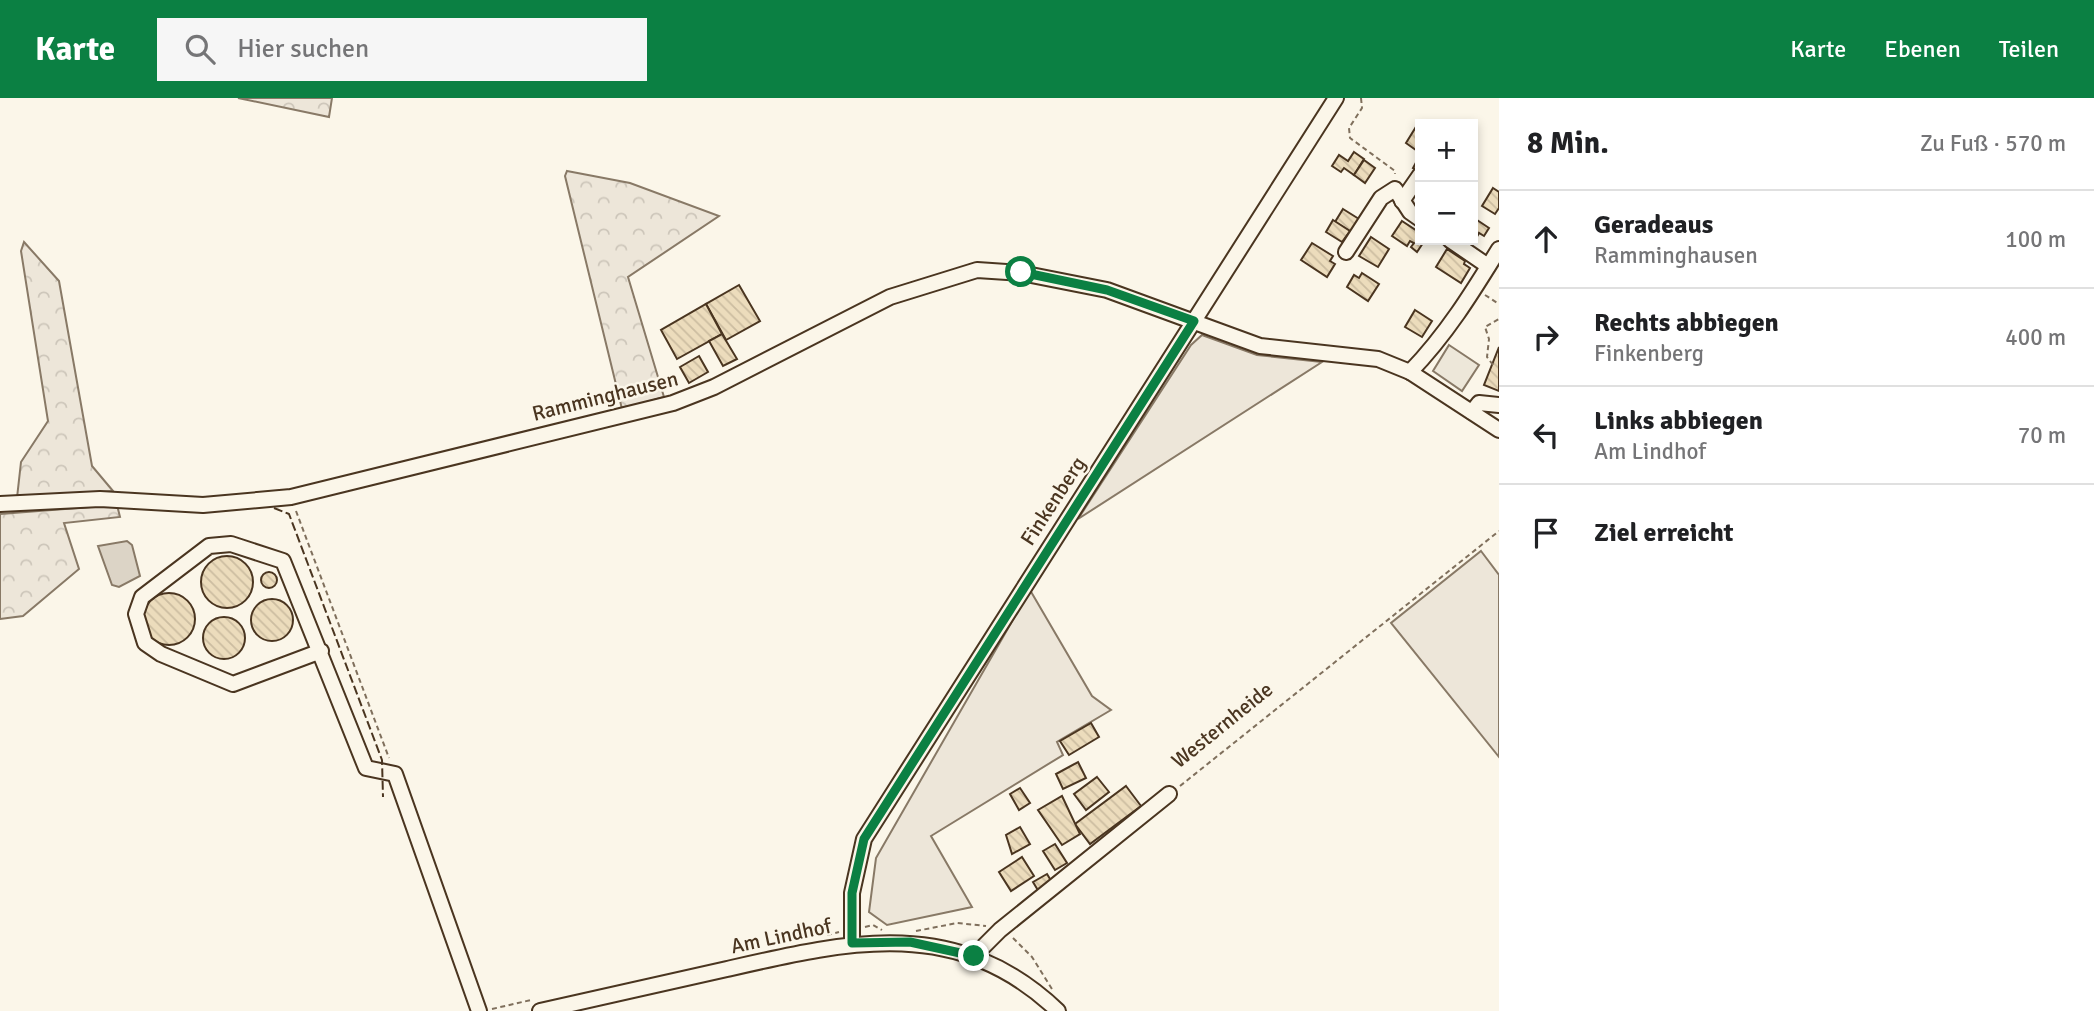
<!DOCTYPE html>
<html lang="de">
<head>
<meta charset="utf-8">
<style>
  body { margin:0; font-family:Signika,sans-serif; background:#f6f6f6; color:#202124 }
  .controls { position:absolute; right:21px; top:21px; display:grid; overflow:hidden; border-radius:0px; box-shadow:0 4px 10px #0003 }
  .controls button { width:63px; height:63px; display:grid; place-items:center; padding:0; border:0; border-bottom:2px solid #e0e0e0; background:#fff; color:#202124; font:35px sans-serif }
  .stop { position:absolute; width:21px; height:21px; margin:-16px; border:5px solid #0b8043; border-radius:50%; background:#fff }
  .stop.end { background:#0b8043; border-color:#fff; box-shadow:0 2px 7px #0008 }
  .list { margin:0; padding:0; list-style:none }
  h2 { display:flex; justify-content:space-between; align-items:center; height:91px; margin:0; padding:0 28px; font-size:30px }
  h2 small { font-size:23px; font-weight:400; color:#757577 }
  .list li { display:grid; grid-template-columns:46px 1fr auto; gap:21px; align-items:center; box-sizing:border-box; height:98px; padding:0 28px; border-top:2px solid #e0e0e0 }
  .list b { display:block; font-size:26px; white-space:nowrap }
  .list p { margin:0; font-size:23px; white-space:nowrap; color:#757577 }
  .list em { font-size:23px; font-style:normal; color:#757577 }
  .icon { flex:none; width:38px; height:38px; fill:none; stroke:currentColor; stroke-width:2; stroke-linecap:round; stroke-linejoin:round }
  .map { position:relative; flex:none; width:1499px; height:913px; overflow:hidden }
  header { display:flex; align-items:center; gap:42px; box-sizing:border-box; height:98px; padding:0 35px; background:#0b8043; color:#fff }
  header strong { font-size:33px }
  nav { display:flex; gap:38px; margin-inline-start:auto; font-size:24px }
  .search { width:490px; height:63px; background:#f6f6f6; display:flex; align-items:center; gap:18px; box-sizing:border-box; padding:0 24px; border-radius:0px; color:#757577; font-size:26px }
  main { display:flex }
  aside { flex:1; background:#fff }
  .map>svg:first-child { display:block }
  .green { fill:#ede6d9; stroke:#887966; stroke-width:2 }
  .forest { fill:url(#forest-crowns); stroke:#887966; stroke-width:2 }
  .parking { fill:#ede7d9; stroke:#887966; stroke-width:2 }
  .water { fill:#dcd4c6; stroke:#887966; stroke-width:2 }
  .building { fill:url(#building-back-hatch); stroke:#4a3520; stroke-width:2 }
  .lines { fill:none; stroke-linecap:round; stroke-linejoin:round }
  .minor-casing { stroke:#4a3520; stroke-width:18 }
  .path { stroke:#7f6f5c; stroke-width:2; stroke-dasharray:5 3.5; stroke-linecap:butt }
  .minor { stroke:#fbf6e9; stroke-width:14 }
  .fence { stroke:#4a3520; stroke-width:2; stroke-dasharray:9 3.5; stroke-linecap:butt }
  .route { stroke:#0b8043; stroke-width:9 }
  .labels { text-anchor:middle; stroke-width:5; stroke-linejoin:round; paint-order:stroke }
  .street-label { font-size:21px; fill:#4a3520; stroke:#fbf6e9 }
</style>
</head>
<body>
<header>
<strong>Karte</strong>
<div class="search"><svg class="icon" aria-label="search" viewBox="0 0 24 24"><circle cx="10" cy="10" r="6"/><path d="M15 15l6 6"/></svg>Hier suchen</div>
<nav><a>Karte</a><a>Ebenen</a><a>Teilen</a></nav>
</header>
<main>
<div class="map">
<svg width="1499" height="913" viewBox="0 0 1499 913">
  <defs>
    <pattern id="forest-crowns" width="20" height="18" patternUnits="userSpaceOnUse" patternTransform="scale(1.75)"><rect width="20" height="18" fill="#ede6d9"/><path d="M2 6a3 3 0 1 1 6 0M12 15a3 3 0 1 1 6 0" fill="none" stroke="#cdc6ba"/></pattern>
    <pattern id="building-back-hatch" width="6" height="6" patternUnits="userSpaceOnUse" patternTransform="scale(1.75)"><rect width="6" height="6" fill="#ecdcbc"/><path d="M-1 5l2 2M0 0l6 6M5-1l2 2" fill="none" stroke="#ccbda1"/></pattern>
  </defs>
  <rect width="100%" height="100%" fill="#fbf6e9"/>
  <g class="green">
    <polygon points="1202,237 1257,257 1322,264 1078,421 1191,247"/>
    <polygon points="1481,453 1499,477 1499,659 1391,525"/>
    <polygon points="1030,492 1092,598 1111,612 1057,644 1063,657 931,738 972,809 887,827 869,814 876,760"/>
  </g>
  <g class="forest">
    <polygon points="238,0 332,0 329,19"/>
    <polygon points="567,73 630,85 719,118 628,179 664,299 622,311 565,78"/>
    <polygon points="24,144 59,183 92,368 113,393 17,400 21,364 48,323 21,153"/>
    <polygon points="117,407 120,419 64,425 79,471 23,518 0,521 0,416"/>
  </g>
  <polygon class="parking" points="1449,247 1479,267 1462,293 1433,273"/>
  <polygon class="water" points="127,443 132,447 140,478 119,489 112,487 98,448"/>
  <g class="building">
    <polygon points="1419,24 1422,26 1420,55 1406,45"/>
    <polygon points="1354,54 1364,61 1354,77 1344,70 1341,74 1332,68 1339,57 1348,63"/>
    <polygon points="1419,59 1420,71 1419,73 1413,70"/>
    <polygon points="1364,62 1375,70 1365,85 1354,77"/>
    <polygon points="1493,90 1499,94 1499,110 1495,116 1482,108"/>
    <polygon points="1343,111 1359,121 1351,134 1335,124"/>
    <polygon points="1474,120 1489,130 1484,138 1479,135 1474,144 1471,142"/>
    <polygon points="1333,122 1350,133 1342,144 1326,134"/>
    <polygon points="1402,123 1417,133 1420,142 1425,142 1417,154 1411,149 1414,145 1410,143 1407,148 1392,138"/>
    <polygon points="1371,139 1389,151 1378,169 1359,158"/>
    <polygon points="1312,145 1333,158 1330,163 1335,166 1327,179 1301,162"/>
    <polygon points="1447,151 1465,163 1464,166 1470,170 1461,185 1436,169"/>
    <polygon points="1362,175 1379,186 1368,203 1347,189 1354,177 1359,180"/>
    <polygon points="739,187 760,223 726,242 706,206"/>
    <polygon points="706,206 722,236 677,261 661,232"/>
    <polygon points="1415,212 1432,223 1422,239 1405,229"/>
    <polygon points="722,236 737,261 723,268 709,243"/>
    <polygon points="1499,249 1499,293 1484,287"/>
    <polygon points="699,258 708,274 689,285 680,269"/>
    <circle cx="227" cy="484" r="26"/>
    <circle cx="269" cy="482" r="8"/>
    <circle cx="169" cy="521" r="26"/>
    <circle cx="272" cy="522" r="21"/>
    <circle cx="224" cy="540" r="21"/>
    <polygon points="1091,625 1099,639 1069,657 1060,643"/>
    <polygon points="1078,664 1086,680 1063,691 1056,676"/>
    <polygon points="1097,679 1109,694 1086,712 1074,696"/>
    <polygon points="1126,688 1141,708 1090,746 1075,726"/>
    <polygon points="1020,690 1030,705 1019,712 1010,696"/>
    <polygon points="1062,698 1080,736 1062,747 1038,712"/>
    <polygon points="1020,729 1030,746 1012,756 1006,737"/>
    <polygon points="1055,746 1067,765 1055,772 1043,753"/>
    <polygon points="1022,759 1034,778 1011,793 999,774"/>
    <polygon points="1047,776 1053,786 1039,794 1033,784"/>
  </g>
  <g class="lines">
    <g class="minor-casing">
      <g id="minor">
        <polyline points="1402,103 1420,77"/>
        <polyline points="1450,142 1488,168"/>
        <polyline points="1346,154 1381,100 1395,91 1410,114 1420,121"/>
        <path d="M1410,274C1446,237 1472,195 1499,151"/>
        <polyline points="1472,314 1479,305 1499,307"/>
        <polyline points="0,406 100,401 203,407 291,399 673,305 714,289 890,199 977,172 1021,175 1107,192 1260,248 1378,261 1410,274 1499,332"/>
        <polyline points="321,553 233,586 161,556 145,545 136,516 142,499 209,448 231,446 283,463 366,670 395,676 479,913"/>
        <polyline points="852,845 852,795 864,741 1336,0"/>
        <polyline points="974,858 1000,832 1169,696"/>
        <path d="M540,913C602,899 665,885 727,871C849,843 957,817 1058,913"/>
      </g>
    </g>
    <g class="path">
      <polyline points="1361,0 1362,10 1349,30 1350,40 1395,73 1395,76"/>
      <polyline points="1485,197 1499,206"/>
      <polyline points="1493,267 1487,259 1489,241 1485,229 1499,221"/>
      <polyline points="296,413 389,660"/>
      <polyline points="1180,688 1499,433"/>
      <polyline points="865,829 873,827 882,832"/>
      <polyline points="916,833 957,825 986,828"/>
      <polyline points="827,837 839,834"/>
      <polyline points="1013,840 1032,859 1052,891"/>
      <polyline points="492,911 531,902"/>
    </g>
    <use href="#minor" class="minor"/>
    <polyline class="fence" points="274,410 289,416 382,662 383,699"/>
  </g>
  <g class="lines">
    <polyline class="route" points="974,858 910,844 852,845 852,795 864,741 1194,223 1107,192 1021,174"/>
  </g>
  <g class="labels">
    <g class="street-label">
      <text transform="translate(605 298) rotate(-14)" y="7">Ramminghausen</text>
      <text transform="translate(1053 403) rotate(-57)" y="7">Finkenberg</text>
      <text transform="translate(1222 627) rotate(-39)" y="7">Westernheide</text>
      <text transform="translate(781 838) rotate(-12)" y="7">Am Lindhof</text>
    </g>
  </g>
</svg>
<div class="controls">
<button>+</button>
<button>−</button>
</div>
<div class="stop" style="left:1021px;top:174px"></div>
<div class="stop end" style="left:974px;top:858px"></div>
</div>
<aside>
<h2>8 Min.<small>Zu Fuß · 570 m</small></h2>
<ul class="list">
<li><svg class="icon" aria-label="ahead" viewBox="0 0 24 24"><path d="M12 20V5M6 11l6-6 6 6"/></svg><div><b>Geradeaus</b><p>Ramminghausen</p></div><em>100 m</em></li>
<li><svg class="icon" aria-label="right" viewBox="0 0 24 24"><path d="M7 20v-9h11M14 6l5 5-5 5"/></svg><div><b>Rechts abbiegen</b><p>Finkenberg</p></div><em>400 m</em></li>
<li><svg class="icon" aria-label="left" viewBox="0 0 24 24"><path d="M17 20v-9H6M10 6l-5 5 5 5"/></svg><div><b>Links abbiegen</b><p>Am Lindhof</p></div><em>70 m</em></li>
<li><svg class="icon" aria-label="arrive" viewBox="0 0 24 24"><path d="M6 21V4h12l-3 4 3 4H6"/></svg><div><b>Ziel erreicht</b></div></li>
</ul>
</aside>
</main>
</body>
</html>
